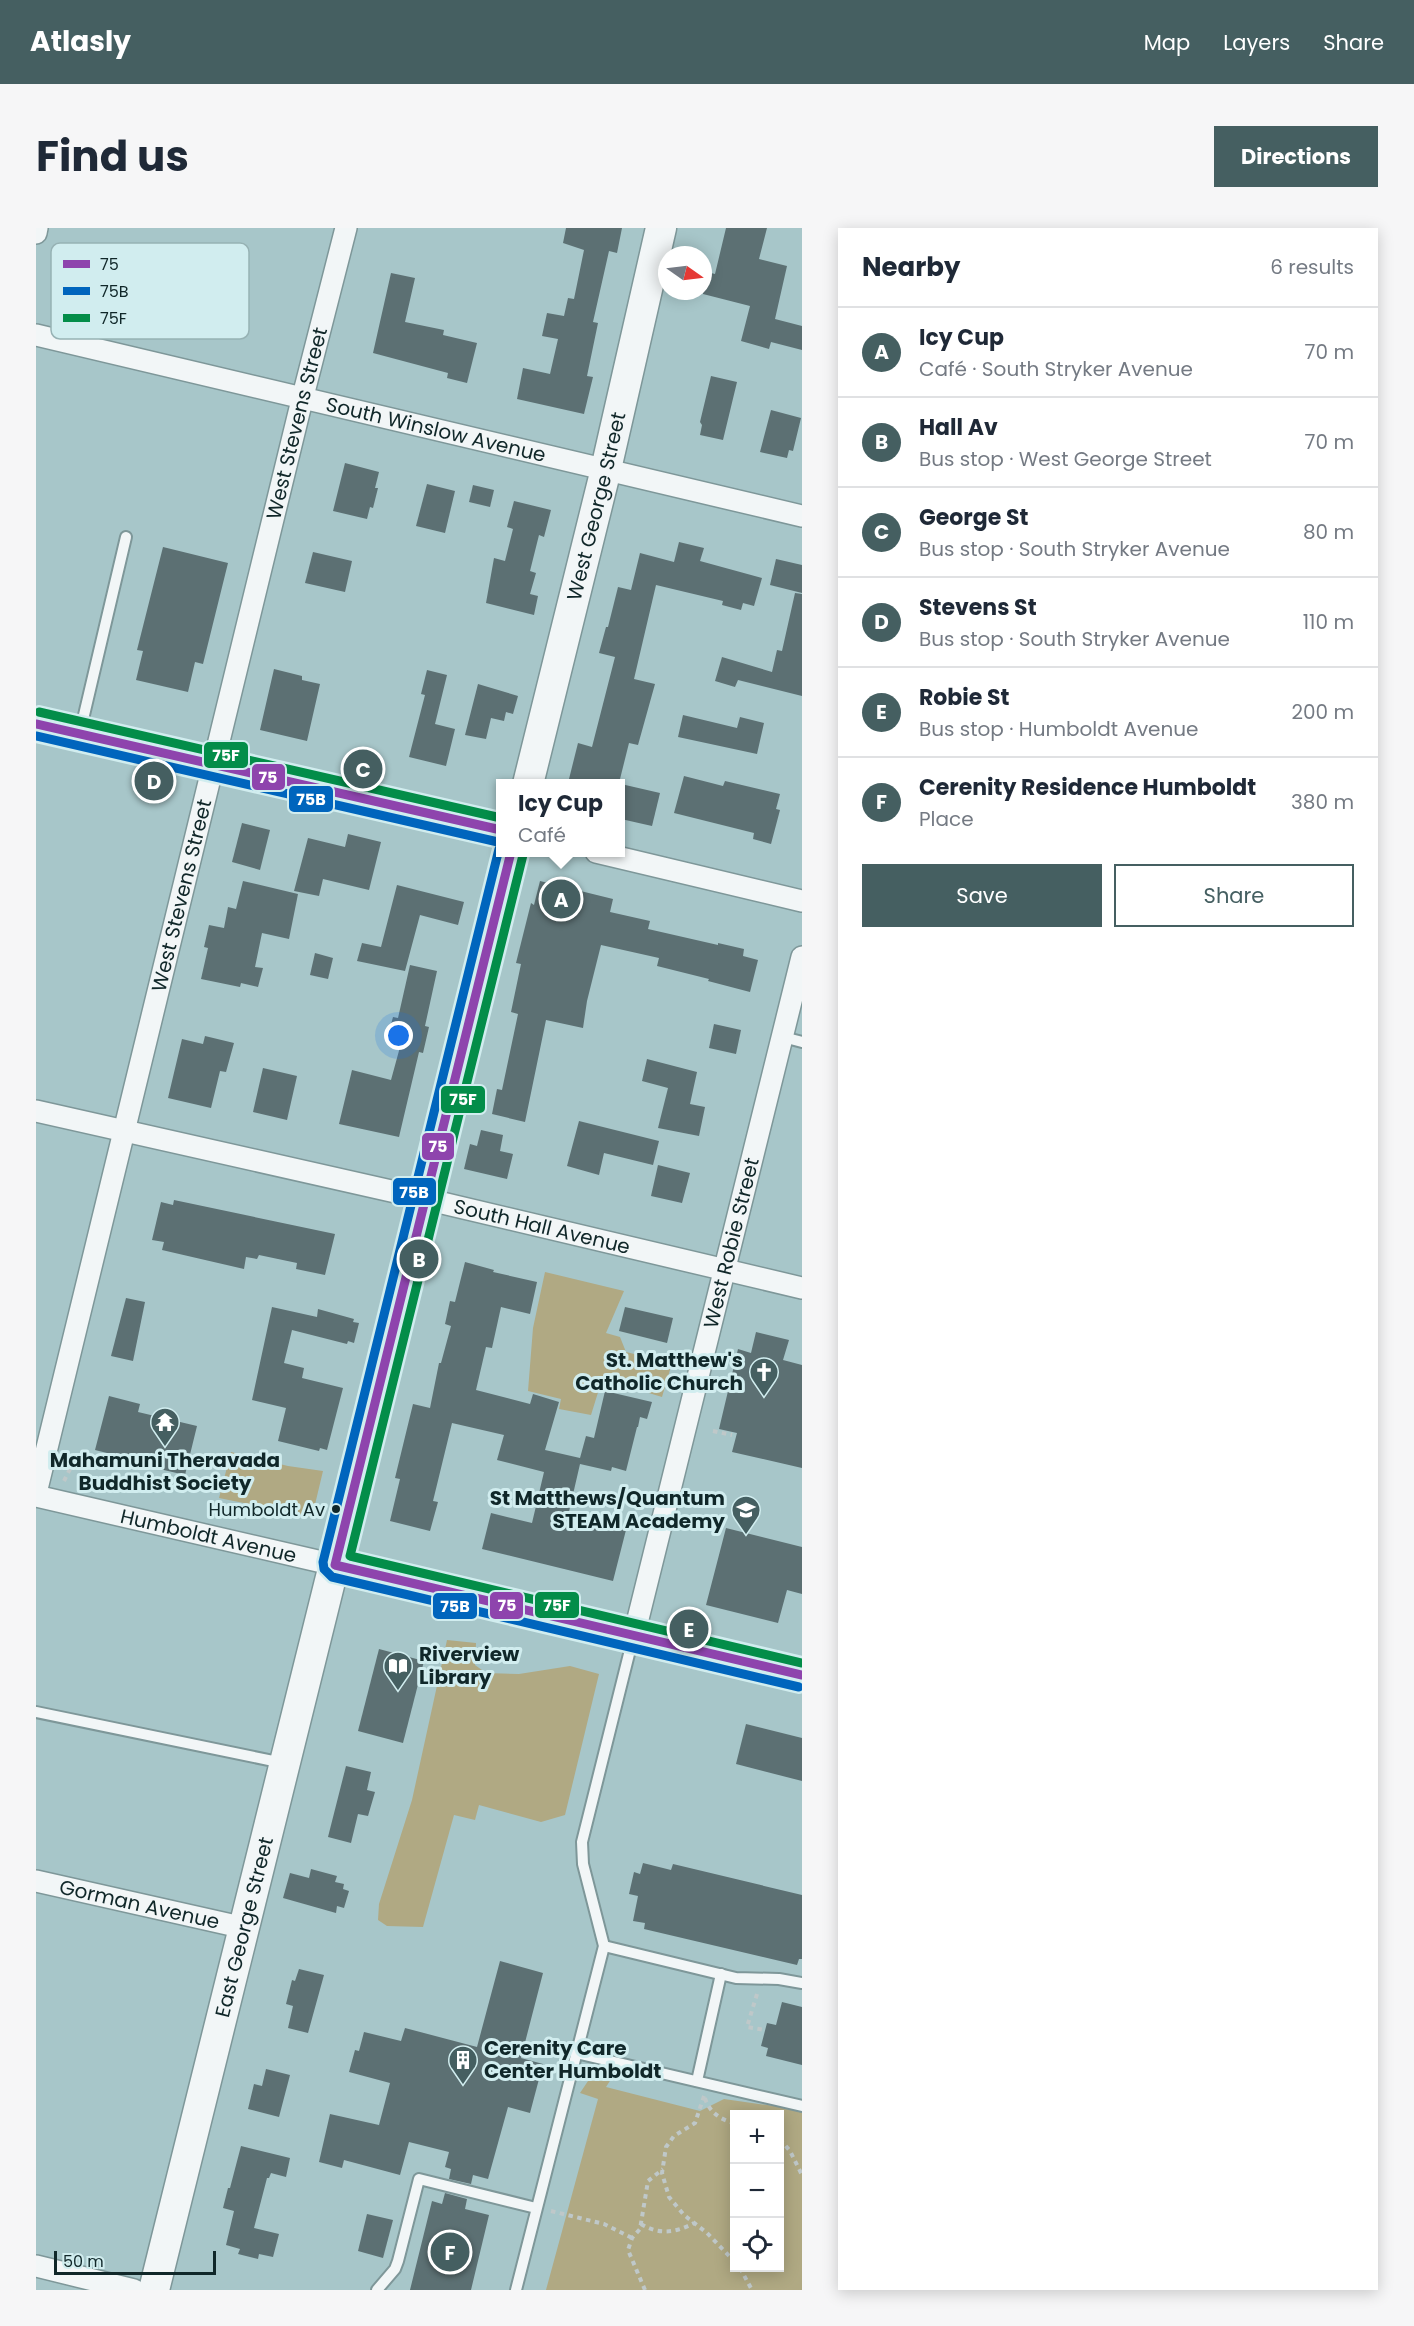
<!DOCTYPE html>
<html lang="en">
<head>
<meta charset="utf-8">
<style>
  body { margin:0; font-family:Poppins,sans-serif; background:#f6f6f7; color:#1f2937 }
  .controls { position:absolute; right:18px; bottom:18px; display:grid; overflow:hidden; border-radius:0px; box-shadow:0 3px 15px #0003 }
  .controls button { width:54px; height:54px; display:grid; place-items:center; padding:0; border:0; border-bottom:2px solid #e0e1e3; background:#fff; color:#1f2937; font:30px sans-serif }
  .compass { position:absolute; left:622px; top:18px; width:54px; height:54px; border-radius:50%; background:#fff; box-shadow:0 3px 15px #0003; rotate:104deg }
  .scale { position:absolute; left:18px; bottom:15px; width:162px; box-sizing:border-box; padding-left:6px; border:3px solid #102729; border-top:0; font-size:16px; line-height:21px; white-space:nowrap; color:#102729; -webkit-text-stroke:4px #d1edef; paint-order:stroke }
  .you { position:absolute; left:363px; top:808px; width:21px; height:21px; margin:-15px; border:4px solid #fff; border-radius:50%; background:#1a73e8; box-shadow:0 0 0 9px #1a73e833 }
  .badge { display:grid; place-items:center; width:39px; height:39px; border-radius:50%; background:#455f61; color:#fff; font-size:20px; font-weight:700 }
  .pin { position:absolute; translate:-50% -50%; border:3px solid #fff; box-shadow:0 2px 6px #0006 }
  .popup { position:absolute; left:460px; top:551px; width:129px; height:78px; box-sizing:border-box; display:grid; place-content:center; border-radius:0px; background:#fff; filter:drop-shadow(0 2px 4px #0005); font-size:20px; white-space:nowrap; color:#747a83 }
  .popup b { font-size:22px; color:#1f2937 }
  .popup::after { content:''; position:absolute; left:50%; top:100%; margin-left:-12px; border:12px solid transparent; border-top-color:#fff }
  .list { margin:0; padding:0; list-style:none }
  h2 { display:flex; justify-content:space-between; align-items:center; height:78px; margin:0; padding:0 24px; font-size:26px }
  h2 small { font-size:20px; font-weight:400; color:#747a83 }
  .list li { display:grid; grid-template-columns:39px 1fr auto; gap:18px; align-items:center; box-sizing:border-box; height:90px; padding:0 24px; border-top:2px solid #e0e1e3 }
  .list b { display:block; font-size:22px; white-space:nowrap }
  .list p { margin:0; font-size:20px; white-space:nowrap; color:#747a83 }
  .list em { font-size:20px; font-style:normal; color:#747a83 }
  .actions { display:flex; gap:12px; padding:18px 24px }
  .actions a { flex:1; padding:14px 0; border:2px solid #455f61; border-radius:0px; text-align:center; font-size:21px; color:#455f61 }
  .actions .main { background:#455f61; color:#fff }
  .icon { flex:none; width:33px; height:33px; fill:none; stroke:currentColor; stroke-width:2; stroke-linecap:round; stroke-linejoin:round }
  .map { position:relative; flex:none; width:766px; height:2062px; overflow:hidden; border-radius:0px }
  header { display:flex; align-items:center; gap:36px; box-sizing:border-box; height:84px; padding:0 30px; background:#455f61; color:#fff }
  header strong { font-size:28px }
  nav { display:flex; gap:33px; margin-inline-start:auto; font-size:21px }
  .intro { display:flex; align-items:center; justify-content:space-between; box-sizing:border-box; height:144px; padding:0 36px }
  h1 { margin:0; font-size:42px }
  .button { padding:15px 27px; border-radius:0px; background:#455f61; color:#fff; font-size:21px; font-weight:700 }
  main { display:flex; gap:36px; padding:0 36px }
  aside { flex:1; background:#fff; border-radius:0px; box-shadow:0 3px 15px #0003 }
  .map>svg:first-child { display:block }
  .green { fill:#b0a983; fill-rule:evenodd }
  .building { fill:#5c7073 }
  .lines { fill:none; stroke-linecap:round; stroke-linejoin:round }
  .lane-casing { stroke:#7e9799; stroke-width:14 }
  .street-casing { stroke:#7e9799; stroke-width:24 }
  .secondary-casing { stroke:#7e9799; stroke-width:33 }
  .path { stroke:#bfc8c9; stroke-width:4; stroke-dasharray:4.5 4.5; stroke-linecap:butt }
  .lane { stroke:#f2f6f7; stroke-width:10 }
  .street { stroke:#f2f6f7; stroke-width:21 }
  .secondary { stroke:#f2f6f7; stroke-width:30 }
  .bus-1-casing { stroke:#d1edef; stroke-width:14 }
  .bus-2-casing { stroke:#d1edef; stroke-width:14 }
  .bus-3-casing { stroke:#d1edef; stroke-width:14 }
  .bus-1 { stroke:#8e44ad; stroke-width:9 }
  .bus-2 { stroke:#0065bd; stroke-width:9 }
  .bus-3 { stroke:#038d49; stroke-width:9 }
  .bus-dot { fill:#102729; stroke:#d1edef; stroke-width:2 }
  .labels { text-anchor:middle; stroke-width:6; stroke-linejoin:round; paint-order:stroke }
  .bus-label { font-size:18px; fill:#102729; stroke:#d1edef; text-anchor:end }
  .street-label { font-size:20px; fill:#102729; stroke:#d1edef }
  .poi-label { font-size:20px; font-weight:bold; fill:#102729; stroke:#d1edef; text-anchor:end }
  .key { fill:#d1edef; stroke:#97b2b4; stroke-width:1.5 }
  .key-label { font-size:16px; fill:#102729 }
  .line-badge { stroke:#d1edef; stroke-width:2 }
  .badge-label { font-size:16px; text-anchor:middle; font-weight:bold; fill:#fff }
</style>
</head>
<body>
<header>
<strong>Atlasly</strong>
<nav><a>Map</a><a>Layers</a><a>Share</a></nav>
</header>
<div class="intro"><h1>Find us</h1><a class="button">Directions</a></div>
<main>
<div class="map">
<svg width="766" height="2062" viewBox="0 0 766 2062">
  <rect width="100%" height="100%" fill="#a7c6c9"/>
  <g class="green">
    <polygon points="509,1044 588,1063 570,1105 584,1109 590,1124 636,1135 626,1169 573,1153 564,1158 555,1187 523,1181 525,1171 492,1163 497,1100"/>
    <polygon points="195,1224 252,1238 287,1243 276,1289 183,1270"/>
    <polygon points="411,1412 440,1415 439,1437 450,1445 483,1446 534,1438 563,1446 529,1587 505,1594 443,1577 439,1592 418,1587 387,1699 351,1698 342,1692 343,1676 376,1572"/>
    <path d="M565,1843L579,1845L570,1859L664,1883L688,1871L766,1882V2062H510L562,1871L544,1865L554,1850ZM698,1886H744V2040H698Z"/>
  </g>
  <g class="building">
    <polygon points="530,0 586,0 581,25 573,23 557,94 562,95 551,148 557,149 548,186 481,171 487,140 514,146 522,111 506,108 511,85 528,88 532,70 538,71 548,22 527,15"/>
    <polygon points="690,0 731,0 723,31 751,38 739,91 766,98 766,122 735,114 733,121 705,113 714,78 667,66 667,43 679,46"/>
    <polygon points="355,45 379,50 369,94 408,102 407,107 441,115 431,155 411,150 412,145 337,125"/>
    <polygon points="675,148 701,154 687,212 664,207 666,197 664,194"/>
    <polygon points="735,182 765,190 757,223 753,222 751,230 724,224"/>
    <polygon points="309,235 343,244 339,260 342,260 337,280 334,279 331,291 297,283"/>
    <polygon points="391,256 419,263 409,305 380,298"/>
    <polygon points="437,257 458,262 454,279 433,274"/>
    <polygon points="478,273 515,282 508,309 503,307 494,343 500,345 494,366 502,368 498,387 450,375 458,330 469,333 477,301 471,299"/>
    <polygon points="643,314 668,320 664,333 726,350 718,378 707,375 705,382 686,377 687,373 620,357 598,451 619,456 602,517 593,515 583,555 532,555 542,515 556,519 579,429 563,425 570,399 572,399 582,359 595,362 604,325 638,334"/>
    <polygon points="127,319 192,335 167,436 159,434 152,464 100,452 107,423 101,422"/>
    <polygon points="277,324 316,333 309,364 269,355"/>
    <polygon points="740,331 766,337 766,365 734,357"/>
    <polygon points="759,365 766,366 766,468 702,452 699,459 679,453 686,429 736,444 741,422 746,423"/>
    <polygon points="238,441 266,448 266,452 284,456 271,513 224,502"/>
    <polygon points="391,442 411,447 399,496 419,501 410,538 373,529 389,467 385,466"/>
    <polygon points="442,456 482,468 477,486 470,484 468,493 455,490 450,511 429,507"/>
    <polygon points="647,487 701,500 704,489 728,495 721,526 642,509"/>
    <polygon points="648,548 687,558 689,553 744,566 740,581 744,582 735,616 717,611 718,605 638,585"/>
    <polygon points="585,556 624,565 616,598 585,591"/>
    <polygon points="206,595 234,602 224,642 196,634"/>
    <polygon points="312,606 345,614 333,662 287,651 283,668 258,663 272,610 309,619"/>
    <polygon points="207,653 262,666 253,711 226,705 219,739 227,740 222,759 205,755 204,759 165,751 172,720 168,719 173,697 188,700 192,679 200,681"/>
    <polygon points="504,653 577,671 574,684 614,693 612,701 682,717 682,715 708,721 707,728 722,732 714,764 672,753 673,751 621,738 623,730 565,717 551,773 547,800 510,792 489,894 456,886 461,861 466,862 482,786 475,784 485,736 480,735 495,675 498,677"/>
    <polygon points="361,657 428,674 422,697 384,687 369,743 321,733 326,715 345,719"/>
    <polygon points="279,725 297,730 292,751 274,747"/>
    <polygon points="374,737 401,743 389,798 393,799 387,825 383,824 363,909 303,896 316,842 355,852 364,819 350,815 357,789 362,790"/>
    <polygon points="678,796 705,802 700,826 673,820"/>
    <polygon points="169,808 198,815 190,844 184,843 175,880 132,870 146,811 167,816"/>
    <polygon points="611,831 661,844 654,876 669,879 663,908 622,900 632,860 606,853"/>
    <polygon points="227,840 261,848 251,892 217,884"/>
    <polygon points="543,893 623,913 617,937 568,925 563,947 531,938"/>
    <polygon points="445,902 467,907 464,923 477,926 471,951 428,941 434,916 441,918"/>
    <polygon points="622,937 654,945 646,975 615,968"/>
    <polygon points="138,972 299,1006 289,1047 260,1041 261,1035 223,1027 221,1031 210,1029 208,1041 126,1022 128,1014 116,1012 125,974 137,977"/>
    <polygon points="429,1034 458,1042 457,1044 501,1054 494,1086 465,1079 456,1120 450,1119 440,1162 494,1176 497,1166 523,1174 509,1222 544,1230 550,1208 558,1210 569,1163 616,1174 611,1191 604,1189 602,1199 601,1199 590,1243 576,1239 575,1243 544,1236 532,1288 590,1302 577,1353 446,1321 455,1285 496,1295 508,1244 461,1232 468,1207 416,1195 397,1273 402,1274 394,1303 354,1293 364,1251 359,1250 377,1176 394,1180 403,1135 405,1135 415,1098 409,1096 414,1073 419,1074"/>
    <polygon points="90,1070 109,1074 97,1133 75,1128"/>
    <polygon points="236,1079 281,1089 282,1081 318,1091 317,1094 323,1095 318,1115 312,1113 311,1116 256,1102 248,1135 268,1140 266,1150 307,1160 291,1222 284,1220 283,1223 242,1213 250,1180 216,1172"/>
    <polygon points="589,1079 637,1090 631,1115 583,1103"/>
    <polygon points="720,1104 753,1112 747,1132 766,1137 766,1240 696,1224 701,1205 683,1201 702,1121 715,1125"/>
    <polygon points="73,1168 104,1176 102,1184 161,1198 149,1247 98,1235 99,1232 59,1222"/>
    <polygon points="690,1300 766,1319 766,1366 751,1362 742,1395 670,1377"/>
    <polygon points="343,1421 388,1433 367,1515 322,1503"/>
    <polygon points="710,1496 766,1510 766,1553 700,1536"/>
    <polygon points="310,1538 335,1544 331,1562 339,1564 332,1588 322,1586 315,1615 292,1609"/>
    <polygon points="607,1635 635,1642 637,1636 766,1667 766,1731 763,1731 761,1737 608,1701 609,1695 597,1693 602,1668 593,1666 598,1644 604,1646"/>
    <polygon points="275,1641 301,1648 299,1654 308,1656 307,1661 313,1663 308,1680 301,1678 300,1685 247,1670 254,1645 273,1650"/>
    <polygon points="464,1733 507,1745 485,1830 507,1836 494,1885 472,1879 452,1951 437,1947 435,1956 413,1951 415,1941 409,1939 413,1924 373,1914 364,1947 308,1932 306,1940 283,1934 294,1886 343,1897 354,1855 313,1844 319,1822 323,1823 328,1804 365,1813 369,1800 441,1819"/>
    <polygon points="263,1741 288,1747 272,1805 252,1800 257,1778 250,1776 256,1752 259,1753"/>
    <polygon points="746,1774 766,1779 766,1837 730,1828 732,1820 725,1818 731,1795 740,1797"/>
    <polygon points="230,1841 254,1847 243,1889 212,1881 218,1856 226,1858"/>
    <polygon points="205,1918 254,1930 250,1949 235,1945 233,1950 231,1950 218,2000 243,2006 237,2029 223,2026 222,2031 202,2026 204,2021 190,2017 198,1983 187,1980 192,1960 194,1960"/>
    <polygon points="409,1965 431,1971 429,1981 453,1987 435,2062 374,2062 396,1973 406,1976"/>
    <polygon points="331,1986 357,1992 347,2030 322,2023"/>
  </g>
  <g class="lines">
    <g class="lane-casing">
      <g id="lane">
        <polyline points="44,504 90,309"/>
        <polyline points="747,809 766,814"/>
        <polyline points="0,1484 247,1535"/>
        <polyline points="568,1718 700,1750 743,1751 766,1755"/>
        <polyline points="540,1825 766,1878"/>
        <polyline points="661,1853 685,1746"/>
        <polyline points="341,2062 359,2041 362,2033 383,1951 500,1980"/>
        <polyline points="480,2062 568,1718 547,1636 546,1614 597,1410"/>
      </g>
    </g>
    <g class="street-casing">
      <g id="street">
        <polyline points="0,5 1,0"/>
        <path id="s1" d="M0,107L766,288"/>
        <polyline points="560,624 766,673"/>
        <path id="s2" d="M0,883L364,965L766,1060"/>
        <path id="s3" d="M0,1265L266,172L310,0"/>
        <path id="s4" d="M0,1268L299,1337"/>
        <path id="s5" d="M598,1407L766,729"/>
        <path id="s6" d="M0,1653L209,1700"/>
        <polyline points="0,2038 98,2062"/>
      </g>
    </g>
    <g class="secondary-casing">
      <g id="secondary">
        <polyline points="0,496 465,602"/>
        <path id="s7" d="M492,556L570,241L625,0"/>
        <polyline points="299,1337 766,1447"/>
        <path id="s8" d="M118,2062L475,624"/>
      </g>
    </g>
    <g class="path">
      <polyline points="677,1203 696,1207"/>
      <polyline points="28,1253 34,1241"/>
      <polyline points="721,1766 711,1799 729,1802"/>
      <polyline points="668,1868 659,1895 638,1908 630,1919 626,1945 633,1969 648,1987 671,2005 698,2033"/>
      <path d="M669,1870C673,1884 685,1892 698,1895"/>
      <polyline points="744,1911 754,1923 766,1947"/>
      <polyline points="515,1983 568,1996 596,2010"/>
      <path d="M605,1996C623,2007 640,2005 658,1995"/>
      <polyline points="704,2040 716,2062"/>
      <polyline points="609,2062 592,2022 596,2010 604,2001 612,1953 627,1941"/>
    </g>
    <use href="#lane" class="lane"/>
    <use href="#street" class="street"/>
    <use href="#secondary" class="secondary"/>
    <g class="bus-1-casing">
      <g id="bus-1">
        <polyline points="0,496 465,602"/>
        <polyline points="475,624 299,1337 766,1447"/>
      </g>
    </g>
    <g class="bus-2-casing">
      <g id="bus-2">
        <polyline points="0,508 462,614"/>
        <polyline points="463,621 287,1334 288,1341 296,1349 763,1459"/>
      </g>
    </g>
    <g class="bus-3-casing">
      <g id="bus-3">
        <polyline points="3,484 465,590"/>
        <polyline points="487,627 314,1328 766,1435"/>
      </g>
    </g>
    <use href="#bus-1" class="bus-1"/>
    <use href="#bus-2" class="bus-2"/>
    <use href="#bus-3" class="bus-3"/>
  </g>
  <defs>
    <g id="church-pin" transform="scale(1.5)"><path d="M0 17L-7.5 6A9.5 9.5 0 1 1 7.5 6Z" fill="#455f61" stroke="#d1edef"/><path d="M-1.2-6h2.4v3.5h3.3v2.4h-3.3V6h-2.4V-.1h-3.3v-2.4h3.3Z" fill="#fff"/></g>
    <g id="temple-pin" transform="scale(1.5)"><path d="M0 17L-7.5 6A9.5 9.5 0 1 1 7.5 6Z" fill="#455f61" stroke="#d1edef"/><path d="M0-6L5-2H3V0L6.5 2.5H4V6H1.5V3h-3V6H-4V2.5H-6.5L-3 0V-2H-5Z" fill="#fff"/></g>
    <g id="school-pin" transform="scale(1.5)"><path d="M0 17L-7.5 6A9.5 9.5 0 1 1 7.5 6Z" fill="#455f61" stroke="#d1edef"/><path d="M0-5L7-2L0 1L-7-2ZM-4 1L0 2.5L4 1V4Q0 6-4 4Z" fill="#fff"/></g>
    <g id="library-pin" transform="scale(1.5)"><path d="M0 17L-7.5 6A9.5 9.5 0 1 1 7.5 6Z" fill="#455f61" stroke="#d1edef"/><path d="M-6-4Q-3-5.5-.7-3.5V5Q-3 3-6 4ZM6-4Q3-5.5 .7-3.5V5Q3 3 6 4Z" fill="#fff"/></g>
    <g id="building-pin" transform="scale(1.5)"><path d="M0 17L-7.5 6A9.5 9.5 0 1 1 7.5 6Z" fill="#455f61" stroke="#d1edef"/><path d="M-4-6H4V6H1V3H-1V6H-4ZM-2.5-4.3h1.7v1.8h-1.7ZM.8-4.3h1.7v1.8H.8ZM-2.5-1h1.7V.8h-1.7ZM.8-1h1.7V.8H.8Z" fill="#fff"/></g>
  </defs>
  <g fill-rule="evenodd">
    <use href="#church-pin" x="728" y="1144"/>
    <use href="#temple-pin" x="129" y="1194"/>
    <use href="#school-pin" x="710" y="1282"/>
    <use href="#library-pin" x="362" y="1438"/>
    <use href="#building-pin" x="427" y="1832"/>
  </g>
  <circle class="bus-dot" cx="300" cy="1281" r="5"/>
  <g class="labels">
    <g class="bus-label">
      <text x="289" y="1288">Humboldt Av</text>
    </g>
    <g class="street-label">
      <text dy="7" stroke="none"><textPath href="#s3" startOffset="1101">West Stevens Street</textPath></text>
      <text dy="7" stroke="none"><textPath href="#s1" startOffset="411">South Winslow Avenue</textPath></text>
      <text dy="7" stroke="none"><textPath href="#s7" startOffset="286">West George Street</textPath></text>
      <text dy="7" stroke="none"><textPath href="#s3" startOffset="615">West Stevens Street</textPath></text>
      <text dy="7" stroke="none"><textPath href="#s2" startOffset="519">South Hall Avenue</textPath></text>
      <text dy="7" stroke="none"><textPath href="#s5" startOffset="404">West Robie Street</textPath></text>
      <text dy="7" stroke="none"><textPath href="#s4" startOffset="177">Humboldt Avenue</textPath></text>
      <text dy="7" stroke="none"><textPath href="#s6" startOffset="106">Gorman Avenue</textPath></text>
      <text dy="7" stroke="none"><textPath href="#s8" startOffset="374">East George Street</textPath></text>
    </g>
    <g class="poi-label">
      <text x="707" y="1139">St. Matthew's<tspan x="707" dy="23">Catholic Church</tspan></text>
      <text x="129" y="1239" text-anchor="middle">Mahamuni Theravada<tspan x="129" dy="23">Buddhist Society</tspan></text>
      <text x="689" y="1277">St Matthews/Quantum<tspan x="689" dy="23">STEAM Academy</tspan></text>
      <text x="383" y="1433" text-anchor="start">Riverview<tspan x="383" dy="23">Library</tspan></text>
      <text x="448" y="1827" text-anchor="start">Cerenity Care<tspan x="448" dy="23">Center Humboldt</tspan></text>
    </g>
  </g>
  <rect x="15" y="15" width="198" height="96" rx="9" class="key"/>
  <rect x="27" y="32" width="27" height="8" fill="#8e44ad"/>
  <rect x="27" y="59" width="27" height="8" fill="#0065bd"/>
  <rect x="27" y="86" width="27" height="8" fill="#038d49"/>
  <g class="key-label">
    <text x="64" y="42">75</text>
    <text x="64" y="69">75B</text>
    <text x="64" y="96">75F</text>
  </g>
  <g class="line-badge">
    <rect x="167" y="513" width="46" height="28" rx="6" fill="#038d49"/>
    <rect x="215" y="535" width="35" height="28" rx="6" fill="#8e44ad"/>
    <rect x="252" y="557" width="46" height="28" rx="6" fill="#0065bd"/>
    <rect x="404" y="857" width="46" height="29" rx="6" fill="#038d49"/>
    <rect x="385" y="904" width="34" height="29" rx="6" fill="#8e44ad"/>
    <rect x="356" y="949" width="45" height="29" rx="6" fill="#0065bd"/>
    <rect x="498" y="1363" width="46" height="28" rx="6" fill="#038d49"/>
    <rect x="453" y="1363" width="35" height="29" rx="6" fill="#8e44ad"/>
    <rect x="396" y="1364" width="46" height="28" rx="6" fill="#0065bd"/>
  </g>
  <g class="badge-label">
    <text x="190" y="533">75F</text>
    <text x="232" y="555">75</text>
    <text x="275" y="577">75B</text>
    <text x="427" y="877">75F</text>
    <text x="402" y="924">75</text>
    <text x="378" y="970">75B</text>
    <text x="521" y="1383">75F</text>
    <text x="471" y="1383">75</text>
    <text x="419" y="1384">75B</text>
  </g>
</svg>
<div class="controls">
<button>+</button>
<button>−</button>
<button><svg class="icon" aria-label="locate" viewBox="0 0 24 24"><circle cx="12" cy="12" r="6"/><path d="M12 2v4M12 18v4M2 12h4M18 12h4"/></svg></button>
</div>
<svg class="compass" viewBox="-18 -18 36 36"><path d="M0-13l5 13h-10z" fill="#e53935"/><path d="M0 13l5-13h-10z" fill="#747a83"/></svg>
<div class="scale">50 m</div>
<div class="you"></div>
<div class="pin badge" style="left:525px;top:671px">A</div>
<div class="popup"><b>Icy Cup</b>Café</div>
<div class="pin badge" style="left:383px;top:1031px">B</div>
<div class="pin badge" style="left:327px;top:541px">C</div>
<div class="pin badge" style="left:118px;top:553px">D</div>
<div class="pin badge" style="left:653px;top:1401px">E</div>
<div class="pin badge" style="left:414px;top:2024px">F</div>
</div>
<aside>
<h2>Nearby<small>6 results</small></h2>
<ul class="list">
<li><span class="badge">A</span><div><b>Icy Cup</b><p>Café · South Stryker Avenue</p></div><em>70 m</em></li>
<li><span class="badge">B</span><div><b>Hall Av</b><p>Bus stop · West George Street</p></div><em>70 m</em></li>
<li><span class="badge">C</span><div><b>George St</b><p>Bus stop · South Stryker Avenue</p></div><em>80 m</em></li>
<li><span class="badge">D</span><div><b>Stevens St</b><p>Bus stop · South Stryker Avenue</p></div><em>110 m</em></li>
<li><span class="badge">E</span><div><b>Robie St</b><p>Bus stop · Humboldt Avenue</p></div><em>200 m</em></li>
<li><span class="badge">F</span><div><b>Cerenity Residence Humboldt</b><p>Place</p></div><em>380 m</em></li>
</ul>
<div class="actions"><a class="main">Save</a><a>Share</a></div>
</aside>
</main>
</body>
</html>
